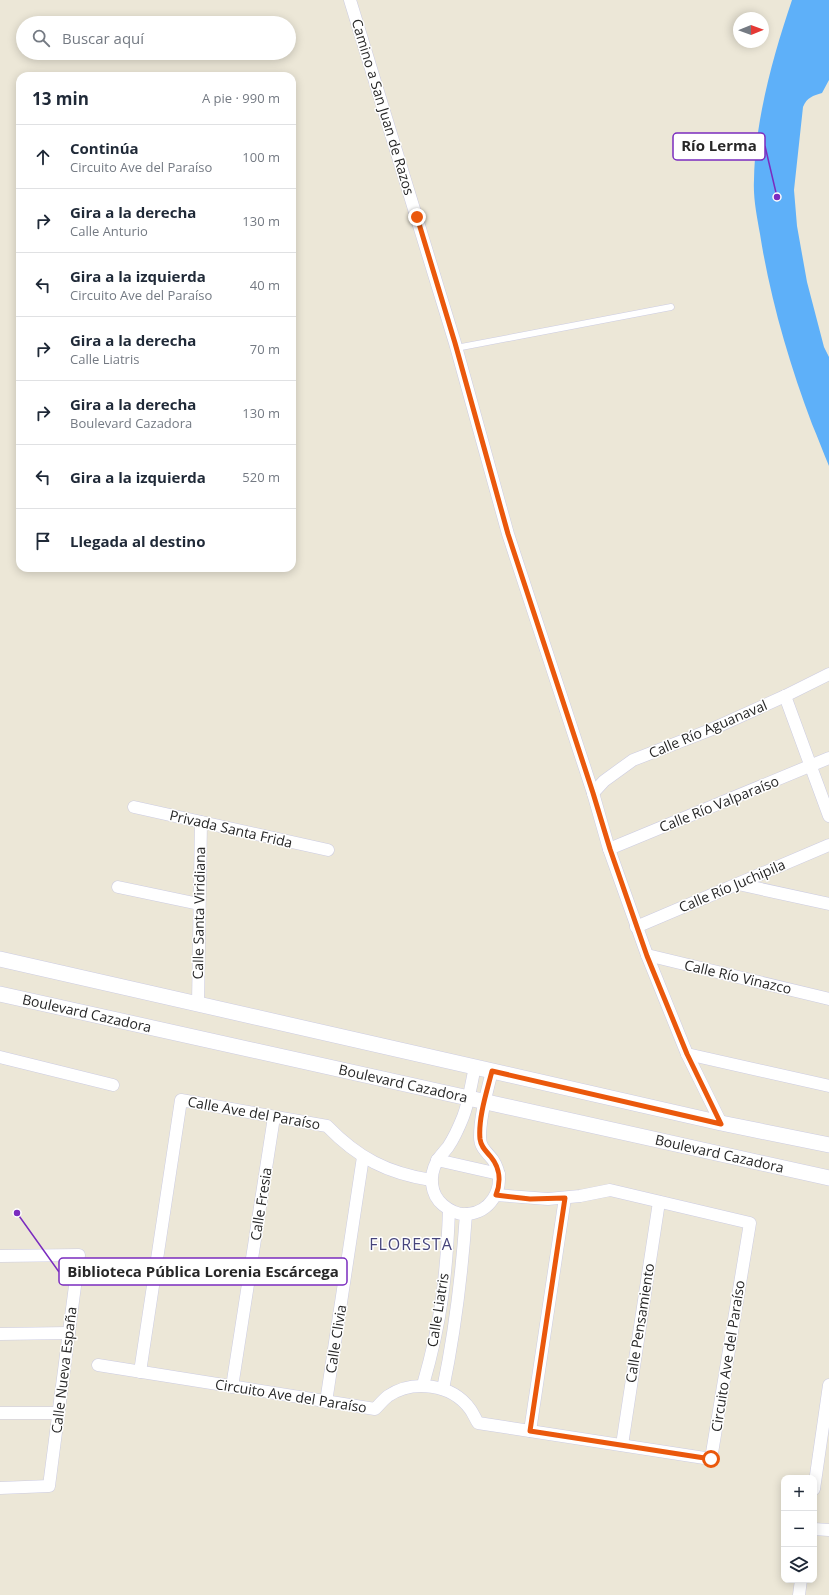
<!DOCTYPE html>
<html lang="es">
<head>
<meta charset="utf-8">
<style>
  body { margin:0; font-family:"Open Sans",sans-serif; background:#f2f2f3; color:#1f2937 }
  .controls { position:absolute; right:12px; bottom:12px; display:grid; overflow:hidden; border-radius:8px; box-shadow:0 2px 10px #0003 }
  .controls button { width:36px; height:36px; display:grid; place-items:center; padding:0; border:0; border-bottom:1px solid #e0e1e3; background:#fff; color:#1f2937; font:20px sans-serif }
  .compass { position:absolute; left:733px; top:12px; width:36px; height:36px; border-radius:50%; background:#fff; box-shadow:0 2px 10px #0003; rotate:89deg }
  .stop { position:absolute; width:12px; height:12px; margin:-9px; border:3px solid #ea580c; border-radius:50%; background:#fff }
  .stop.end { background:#ea580c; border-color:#fff; box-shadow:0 1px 4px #0008 }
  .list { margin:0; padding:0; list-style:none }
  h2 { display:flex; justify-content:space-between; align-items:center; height:52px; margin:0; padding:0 16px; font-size:17px }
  h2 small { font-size:13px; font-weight:400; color:#747a83 }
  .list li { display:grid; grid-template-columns:26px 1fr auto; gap:12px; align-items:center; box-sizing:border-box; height:64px; padding:0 16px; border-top:1px solid #e0e1e3 }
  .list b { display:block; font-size:15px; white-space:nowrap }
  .list p { margin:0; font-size:13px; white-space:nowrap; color:#747a83 }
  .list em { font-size:13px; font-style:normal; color:#747a83 }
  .icon { flex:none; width:22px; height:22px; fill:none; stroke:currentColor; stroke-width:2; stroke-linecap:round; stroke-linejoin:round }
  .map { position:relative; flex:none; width:829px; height:1595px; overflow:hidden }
  .search { position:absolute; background:#fff; box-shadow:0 2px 10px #0003; left:16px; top:16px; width:280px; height:44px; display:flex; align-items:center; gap:10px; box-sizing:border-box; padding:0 14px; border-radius:22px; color:#747a83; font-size:15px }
  .panel { position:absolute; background:#fff; box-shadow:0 2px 10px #0003; left:16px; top:72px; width:280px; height:500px; border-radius:12px }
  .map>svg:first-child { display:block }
  .water { fill:#5eb0f9 }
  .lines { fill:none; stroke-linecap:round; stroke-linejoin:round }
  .service-casing { stroke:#cccce2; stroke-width:7 }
  .minor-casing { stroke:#cccce2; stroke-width:13 }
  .tertiary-casing { stroke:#cccce2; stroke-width:16 }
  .service { stroke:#fff; stroke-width:6 }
  .minor { stroke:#fff; stroke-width:12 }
  .tertiary { stroke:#fff; stroke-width:15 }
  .route { stroke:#ea580c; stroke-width:5 }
  .labels { text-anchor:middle; stroke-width:3; stroke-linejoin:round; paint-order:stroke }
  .street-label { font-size:14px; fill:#272727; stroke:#fff }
  .quarter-label { font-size:16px; letter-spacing:1px; fill:#46447b; stroke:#fff }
  .leader { fill:none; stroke:#7b2cbf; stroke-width:1.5 }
  .callout-dot { fill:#7b2cbf; stroke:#fff; stroke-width:1.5 }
  .callout { fill:#fff; stroke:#7b2cbf; stroke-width:1.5 }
  .callout-label { font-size:15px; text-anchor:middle; font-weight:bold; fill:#272727 }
</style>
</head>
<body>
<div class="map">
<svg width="829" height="1595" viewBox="0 0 829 1595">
  <rect width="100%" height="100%" fill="#ece7d7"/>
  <path class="water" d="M792,0H829V80L822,93C813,96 807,97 803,107L794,190L797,226L807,282L824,347L829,357V466C823,452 818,438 812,424C789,363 770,298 760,234C757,217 753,198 754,180C755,121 773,56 792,0Z"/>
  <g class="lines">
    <g class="service-casing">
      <polyline id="service" points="456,348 671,307"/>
    </g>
    <g class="minor-casing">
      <g id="minor">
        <polyline points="350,0 455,343 508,534 593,793 609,849 647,955 687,1054 721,1123"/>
        <polyline points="785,696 829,816"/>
        <polyline points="593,793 604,781 633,760 710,730 785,696 829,674"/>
        <polyline points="134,807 328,850"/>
        <polyline points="609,849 829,758"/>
        <polyline points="738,884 829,904"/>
        <polyline points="118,887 199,904"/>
        <polyline points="636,927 829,845"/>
        <polyline points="647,955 829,999"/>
        <polyline points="198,1004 201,822"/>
        <polyline points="687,1054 829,1086"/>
        <polyline points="0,1057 113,1085"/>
        <path d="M475,1067C471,1084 469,1102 463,1117C459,1127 454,1138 448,1147C444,1152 440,1156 437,1161C429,1176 430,1194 443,1205C450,1211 458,1215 468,1214C478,1213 487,1208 493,1199C501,1187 501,1172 493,1160C487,1152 480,1148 480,1137C480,1115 487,1092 492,1071"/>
        <polyline points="437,1160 499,1174"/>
        <polyline points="0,1256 79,1255 49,1486 0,1488"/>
        <polyline points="0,1334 69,1333"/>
        <path d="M98,1365L375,1409C379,1405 383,1400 388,1396C413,1379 452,1384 470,1409C473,1413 475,1418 478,1423L711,1459L750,1223L610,1190L580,1196L548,1199L496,1195"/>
        <path d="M140,1372L181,1100L327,1126C358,1158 387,1173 431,1180"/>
        <path d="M423,1385C431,1357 438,1328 442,1298C446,1269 448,1239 449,1210"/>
        <polyline points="232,1387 274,1117"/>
        <path d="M443,1389C455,1331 462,1273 466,1214"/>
        <polyline points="326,1402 363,1157"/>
        <polyline points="0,1413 58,1413"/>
        <polyline points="530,1431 565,1198"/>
        <polyline points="622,1445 659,1202"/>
        <polyline points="814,1489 829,1385"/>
        <polyline points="814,1529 829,1530"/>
        <polyline points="799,1595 801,1580"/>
      </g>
    </g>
    <g class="tertiary-casing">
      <g id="tertiary">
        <polyline points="0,959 721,1123 829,1145"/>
        <path id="s1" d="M0,994L829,1178"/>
      </g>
    </g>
    <use href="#service" class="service"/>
    <use href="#minor" class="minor"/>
    <use href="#tertiary" class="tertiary"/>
  </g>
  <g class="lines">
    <path class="route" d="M417,217L455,343L508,534L593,793L610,849L647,956L687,1054L721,1124L492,1071C487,1091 478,1118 480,1139C481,1147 486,1151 491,1157C500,1168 501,1182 496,1195L530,1199L565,1198L530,1431L711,1459"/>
  </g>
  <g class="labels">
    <g class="street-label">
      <text transform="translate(383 107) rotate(73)" y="5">Camino a San Juan de Razos</text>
      <text transform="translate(708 729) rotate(-23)" y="5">Calle Río Aguanaval</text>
      <text transform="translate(719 804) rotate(-22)" y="5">Calle Río Valparaíso</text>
      <text transform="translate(231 829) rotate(13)" y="5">Privada Santa Frida</text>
      <text transform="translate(732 886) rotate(-23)" y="5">Calle Río Juchipila</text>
      <text transform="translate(199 913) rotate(-89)" y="5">Calle Santa Viridiana</text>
      <text transform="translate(738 977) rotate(13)" y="5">Calle Río Vinazco</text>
      <text dy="5" stroke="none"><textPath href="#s1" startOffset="89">Boulevard Cazadora</textPath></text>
      <text dy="5" stroke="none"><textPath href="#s1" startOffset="413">Boulevard Cazadora</textPath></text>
      <text transform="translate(254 1113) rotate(10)" y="5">Calle Ave del Paraíso</text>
      <text dy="5" stroke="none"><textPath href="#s1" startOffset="737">Boulevard Cazadora</textPath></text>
      <text transform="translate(261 1204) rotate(-81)" y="5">Calle Fresia</text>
      <text transform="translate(438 1310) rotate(-81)" y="5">Calle Liatris</text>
      <text transform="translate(640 1323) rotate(-81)" y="5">Calle Pensamiento</text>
      <text transform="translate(336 1339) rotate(-81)" y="5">Calle Clivia</text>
      <text transform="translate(728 1356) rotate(-81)" y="5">Circuito Ave del Paraíso</text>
      <text transform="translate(64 1370) rotate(-83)" y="5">Calle Nueva España</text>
      <text transform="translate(291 1396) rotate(9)" y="5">Circuito Ave del Paraíso</text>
    </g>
    <g class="quarter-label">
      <text x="411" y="1250">FLORESTA</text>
    </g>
  </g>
  <path class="leader" d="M777 197L765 146M17 1213L59 1272"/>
  <g class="callout-dot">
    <circle cx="777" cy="197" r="4"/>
    <circle cx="17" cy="1213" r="4"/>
  </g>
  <g class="callout">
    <rect x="673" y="133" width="92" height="27" rx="4"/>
    <rect x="59" y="1258" width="288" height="27" rx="4"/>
  </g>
  <g class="callout-label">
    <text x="719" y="151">Río Lerma</text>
    <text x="203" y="1277">Biblioteca Pública Lorenia Escárcega</text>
  </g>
</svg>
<div class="controls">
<button>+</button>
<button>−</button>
<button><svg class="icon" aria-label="layers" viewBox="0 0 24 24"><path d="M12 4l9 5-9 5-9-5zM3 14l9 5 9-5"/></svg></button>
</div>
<svg class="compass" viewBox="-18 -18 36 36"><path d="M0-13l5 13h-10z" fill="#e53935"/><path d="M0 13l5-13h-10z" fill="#747a83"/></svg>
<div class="stop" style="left:711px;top:1459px"></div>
<div class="stop end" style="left:417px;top:217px"></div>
<div class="search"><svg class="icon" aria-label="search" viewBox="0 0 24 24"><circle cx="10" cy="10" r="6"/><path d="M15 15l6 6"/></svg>Buscar aquí</div>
<section class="panel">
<h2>13 min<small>A pie · 990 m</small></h2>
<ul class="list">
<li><svg class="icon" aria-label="ahead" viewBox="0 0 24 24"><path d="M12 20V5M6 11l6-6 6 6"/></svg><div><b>Continúa</b><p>Circuito Ave del Paraíso</p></div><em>100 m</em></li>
<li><svg class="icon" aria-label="right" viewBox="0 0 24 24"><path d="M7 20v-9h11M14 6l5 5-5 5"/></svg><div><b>Gira a la derecha</b><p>Calle Anturio</p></div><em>130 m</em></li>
<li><svg class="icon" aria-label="left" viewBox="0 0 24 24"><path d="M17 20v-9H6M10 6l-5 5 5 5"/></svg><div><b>Gira a la izquierda</b><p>Circuito Ave del Paraíso</p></div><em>40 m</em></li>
<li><svg class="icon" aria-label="right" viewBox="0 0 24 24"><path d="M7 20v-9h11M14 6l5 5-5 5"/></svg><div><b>Gira a la derecha</b><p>Calle Liatris</p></div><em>70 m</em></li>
<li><svg class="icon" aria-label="right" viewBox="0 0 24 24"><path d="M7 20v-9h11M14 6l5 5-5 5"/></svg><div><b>Gira a la derecha</b><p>Boulevard Cazadora</p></div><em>130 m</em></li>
<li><svg class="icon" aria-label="left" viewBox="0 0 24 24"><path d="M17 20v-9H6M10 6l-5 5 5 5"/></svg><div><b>Gira a la izquierda</b></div><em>520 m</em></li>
<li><svg class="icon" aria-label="arrive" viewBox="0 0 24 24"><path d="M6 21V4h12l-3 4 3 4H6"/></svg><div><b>Llegada al destino</b></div></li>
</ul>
</section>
</div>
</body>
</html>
